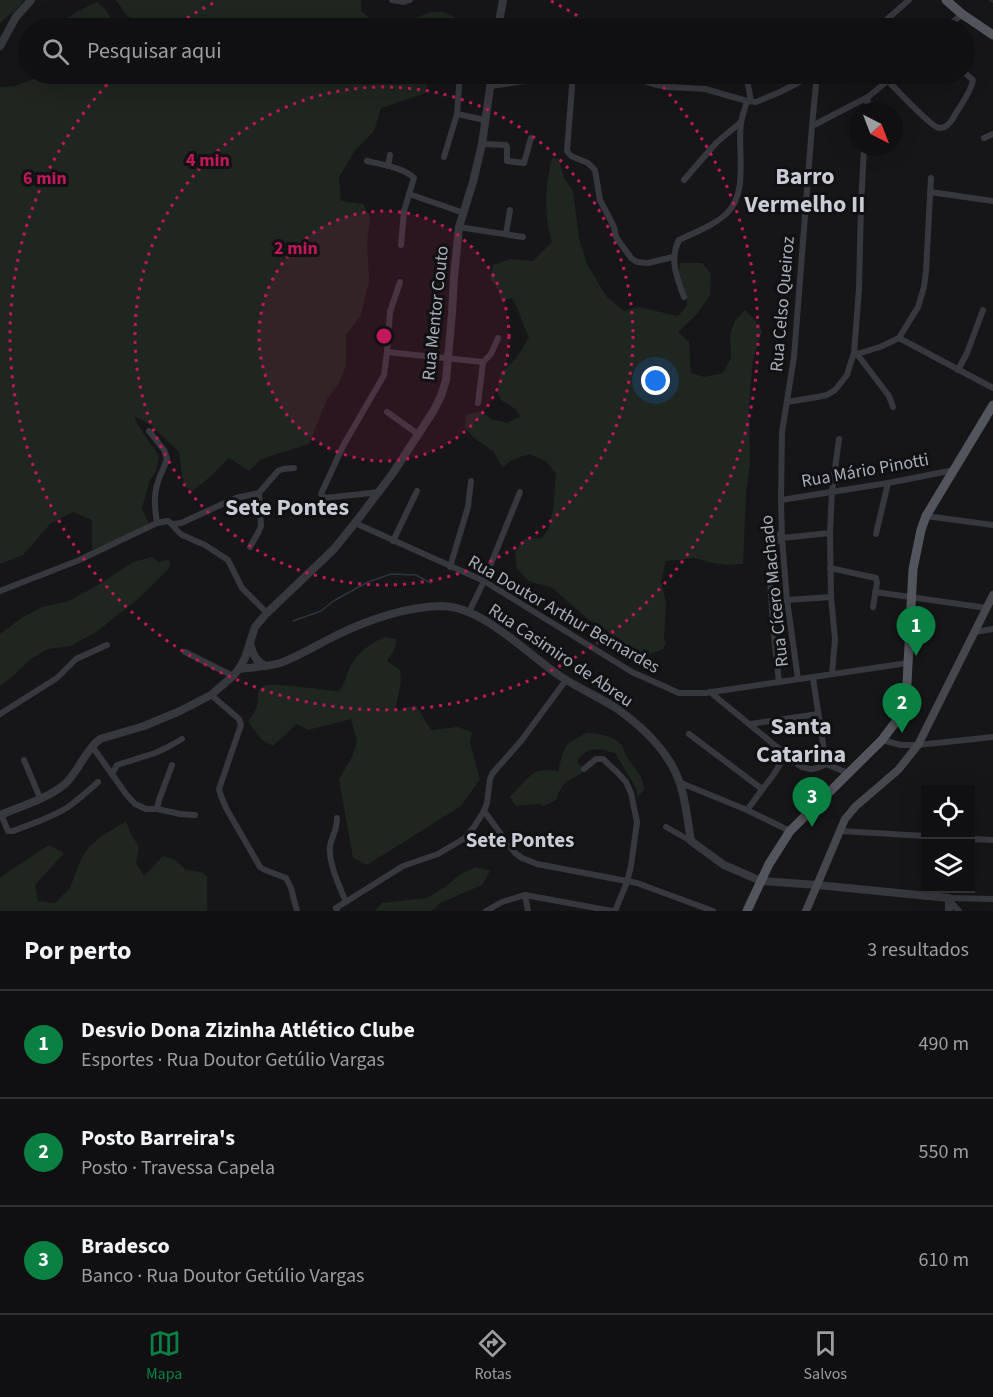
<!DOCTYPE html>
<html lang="pt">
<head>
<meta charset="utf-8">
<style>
  body { margin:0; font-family:"Source Sans 3",sans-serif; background:#1e1e20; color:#f1f3f6 }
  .controls { position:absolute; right:18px; bottom:18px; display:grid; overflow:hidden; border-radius:0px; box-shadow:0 6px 24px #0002 }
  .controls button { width:54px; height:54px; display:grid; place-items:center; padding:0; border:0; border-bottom:2px solid #303032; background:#101012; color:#f1f3f6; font:30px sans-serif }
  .compass { position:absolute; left:849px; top:102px; width:54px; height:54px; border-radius:50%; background:#101012; box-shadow:0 6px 24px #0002; rotate:138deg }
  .you { position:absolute; left:656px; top:381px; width:21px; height:21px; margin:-15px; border:4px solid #fff; border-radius:50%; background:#1a73e8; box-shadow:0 0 0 9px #1a73e833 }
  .badge { display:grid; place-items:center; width:39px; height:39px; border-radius:50%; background:#0b8043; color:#fff; font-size:20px; font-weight:700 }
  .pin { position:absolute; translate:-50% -50px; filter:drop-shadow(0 2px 3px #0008) }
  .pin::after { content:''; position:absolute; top:32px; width:21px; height:18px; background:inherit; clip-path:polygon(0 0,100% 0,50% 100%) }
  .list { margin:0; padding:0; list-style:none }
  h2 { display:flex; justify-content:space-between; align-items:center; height:78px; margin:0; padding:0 24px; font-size:26px }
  h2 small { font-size:20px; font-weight:400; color:#9c9d9f }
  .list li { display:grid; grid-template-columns:39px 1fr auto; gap:18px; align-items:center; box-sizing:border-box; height:108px; padding:0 24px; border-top:2px solid #303032 }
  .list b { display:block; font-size:22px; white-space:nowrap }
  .list p { margin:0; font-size:20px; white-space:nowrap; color:#9c9d9f }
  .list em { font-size:20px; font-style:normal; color:#9c9d9f }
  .icon { flex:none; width:33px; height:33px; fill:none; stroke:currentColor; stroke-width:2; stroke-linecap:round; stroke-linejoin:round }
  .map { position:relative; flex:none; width:993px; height:911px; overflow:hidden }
  .search { position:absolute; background:#101012; box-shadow:0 6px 24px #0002; left:18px; right:18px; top:18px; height:66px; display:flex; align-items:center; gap:15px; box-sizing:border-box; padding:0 21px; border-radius:33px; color:#9c9d9f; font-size:22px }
  .sheet { height:402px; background:#101012 }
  nav { display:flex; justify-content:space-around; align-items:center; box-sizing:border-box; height:84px; border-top:2px solid #303032; background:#101012; font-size:16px; color:#9c9d9f }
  nav a { display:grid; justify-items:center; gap:3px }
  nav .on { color:#0b8043 }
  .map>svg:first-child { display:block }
  .green { fill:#1e261f }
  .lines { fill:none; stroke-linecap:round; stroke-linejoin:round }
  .stream { stroke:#2c353c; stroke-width:1.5 }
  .minor { stroke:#37383d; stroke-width:6 }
  .tertiary { stroke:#37383d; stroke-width:8 }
  .secondary { stroke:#45474d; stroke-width:8 }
  .primary { stroke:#53555c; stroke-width:9 }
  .ring { fill:none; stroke:#c2185b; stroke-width:3; stroke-dasharray:3 6 }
  .labels { text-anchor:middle; stroke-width:6; stroke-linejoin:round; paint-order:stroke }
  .street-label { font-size:18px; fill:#a8adb8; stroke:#111113 }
  .quarter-label { font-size:21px; font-weight:bold; fill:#c9ccd4; stroke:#111113 }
  .district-label { font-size:24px; font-weight:bold; fill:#c9ccd4; stroke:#111113 }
  .centre { fill:#c2185b; stroke:#111113; stroke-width:3 }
  .ring-label { font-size:18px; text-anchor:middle; font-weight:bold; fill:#c2185b; stroke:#111113; stroke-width:6; stroke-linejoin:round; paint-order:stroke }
</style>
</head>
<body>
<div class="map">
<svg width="993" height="911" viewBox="0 0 993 911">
  <rect width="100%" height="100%" fill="#161618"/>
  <g class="green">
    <polygon points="0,0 24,0 15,11 6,17 0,24"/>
    <polygon points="116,0 361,0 361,11 377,25 387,21 395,26 431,12 442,12 462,20 455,28 138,28 140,22 127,16"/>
    <path d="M97,2L106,10L112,20L127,28H58C66,15 83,9 97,2Z"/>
    <path d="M46,74H427L426,93L381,108L374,131L355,150L346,166L339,177L341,201L363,204L370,217L367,243L369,282L361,315L346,335V366L339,383L327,399L309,444L277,454L260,460L249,471L229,458L211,476L193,491L186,488L182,476L179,452L149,424L134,416C140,431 151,443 159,456L156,471L150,480L142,508L150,527L92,550V520L73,512L51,523L23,555L0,564V87L15,86Z"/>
    <path d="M552,158L559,159L564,178L573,191L579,239L587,264L606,296L624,311L638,307L678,316L687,306V300L678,277L680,263H702L711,274L710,295L696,315L678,332L689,342L691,373L704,377L723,373L731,358L730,335L735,321L745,310L756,321L762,331L753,359L749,404L750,464L746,492L743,564L729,565L713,563L695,558L666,561L661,581L666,603L664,639L666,643L663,649L648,655L635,656L613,641L607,630L588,619L551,587L530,582L517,569L515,552L524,539L542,538L549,528L553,509L556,474L546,461L529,454L514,459L502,467L493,451L474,438L465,428L466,415L482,411L491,419L507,423L521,416L514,408L501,400L497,391L501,373L518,356L529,337C522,324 520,311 512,298L502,301L497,288L490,278L493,265L510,259L533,261L552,242C543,214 545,186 552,158Z"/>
    <polygon points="152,557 159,562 168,560 171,563 168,569 138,599 96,632 71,646 48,649 31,659 14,675 0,686 0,634 23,617 42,607 69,601 98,585 133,562"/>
    <path d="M385,637L397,639L394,650L387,661L400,670L401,681L395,711L416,705L431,730L458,727L472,732L470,743L480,779L461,806L367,865L353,858L339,779L352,757L357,741L351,719L308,730L297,724L273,746L261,739L248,722C251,717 256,711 257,705C259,698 256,691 262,687C270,681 326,691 339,691C346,683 346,674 351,665C358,652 372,642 385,637Z"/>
    <path d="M587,733C599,733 616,736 623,747C625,752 625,756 629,760C637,772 643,775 644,790L637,797L636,788L615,753C599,749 587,745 577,762L583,768L581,774C566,781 561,784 556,800L544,806L539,804L516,806L510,797C517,790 530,773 539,771C544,769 552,771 558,771C565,745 563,744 587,733Z"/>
    <polygon points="126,821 131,834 139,847 136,863 144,876 163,856 175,860 186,870 201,872 207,876 207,911 0,911 0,878 5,874 49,845 64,853 35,885 38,901 55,903 70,888 81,859 90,846 102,836"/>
    <polygon points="476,867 490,871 482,885 440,903 431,911 375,911 382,903 427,898 442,889 461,874"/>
  </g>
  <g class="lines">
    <g class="stream">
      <polyline points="990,0 993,2"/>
      <polyline points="293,621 321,611 335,600 368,582 391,574 416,575 431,583"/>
    </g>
    <g class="minor">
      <polyline points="392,0 404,2 410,0"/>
      <polyline points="785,28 796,25 803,28"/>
      <polyline points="877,28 909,0"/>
      <polyline points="946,28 962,14"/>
      <polyline points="573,74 567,151 571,156 588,163 595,170 600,200 614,227 616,237 631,258 637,262 648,263 673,257"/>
      <polyline points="596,74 635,78 653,84 668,87 705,89 747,101 756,102 780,92 815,74"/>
      <polyline points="746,74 751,101"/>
      <path d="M888,81C896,89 931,127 939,128C947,129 953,119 956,113C962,103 971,92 973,80L964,72"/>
      <polyline points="491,86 570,74"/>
      <polyline points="867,111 868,97"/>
      <polyline points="457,114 485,120"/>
      <polyline points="812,126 868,97 896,74"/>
      <polyline points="984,138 993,134"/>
      <polyline points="482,144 506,145 507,147 507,161 524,163 531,138"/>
      <polyline points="444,157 457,114 460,74"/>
      <path d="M367,161C380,164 405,168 414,178L404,211L401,245"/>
      <polyline points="388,166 390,155"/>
      <polyline points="684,180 716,143 741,122"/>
      <polyline points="930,192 993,201"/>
      <polyline points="409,194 464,213"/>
      <polyline points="459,227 523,237"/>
      <polyline points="506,234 510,210"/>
      <path d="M684,297C677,278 669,259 679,240C695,232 715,225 727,213C749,192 737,150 741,123C742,116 745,108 747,101"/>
      <polyline points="899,338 993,388"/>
      <polyline points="387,352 483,362"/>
      <polyline points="854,353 857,354 880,347 899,338 918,307 924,287 926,271 931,178"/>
      <polyline points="857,354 889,396 893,407"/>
      <polyline points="958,370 967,353 983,310"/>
      <polyline points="787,402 817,397 827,395 835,390 847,375 850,365 854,353 859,289 861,206 864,147"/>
      <polyline points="478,403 483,362 491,354 498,338"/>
      <polyline points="387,412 418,434"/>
      <path d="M149,431L164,450L167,458C165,467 160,474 158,482C153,496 155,509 157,523"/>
      <polyline points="380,492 325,498 321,494 343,446 384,375 387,352 390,312 400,282"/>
      <polyline points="781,500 888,483 954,470"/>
      <polyline points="926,516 993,525"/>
      <polyline points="355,523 484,581 632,672 679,693 705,693 908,663"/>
      <polyline points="173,524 181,523 236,498 259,493 278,471 283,469 294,468"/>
      <polyline points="876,534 888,483"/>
      <polyline points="782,538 830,533"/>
      <polyline points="393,541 417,491"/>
      <polyline points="250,547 259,531 261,526 259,493"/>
      <polyline points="450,567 468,507 471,481"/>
      <polyline points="830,568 876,578 877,583 873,607"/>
      <path d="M0,591L77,561L157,523L168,521C174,525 176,531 182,535L205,545L228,560L242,588L267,613"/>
      <polyline points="875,592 987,608"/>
      <polyline points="772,601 831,597"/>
      <polyline points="469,612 484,581 520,492"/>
      <polyline points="975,632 993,629"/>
      <polyline points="185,652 233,676"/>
      <polyline points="832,674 835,639 831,597 830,533 832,491 839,439"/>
      <polyline points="813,678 826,764 848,773"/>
      <polyline points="798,679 787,600 782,538 781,500 782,432 794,357 812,126 817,74"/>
      <polyline points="779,682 774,636 769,566 770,556 781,532"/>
      <path d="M710,692L800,766C811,771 816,769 826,764"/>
      <polyline points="211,695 239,719 241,725 219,789 221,796 226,808 260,867 265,870 286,878 291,888 297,911"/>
      <polyline points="0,714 57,678 76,659 107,645"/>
      <polyline points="750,724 818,714"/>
      <polyline points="689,734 762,789"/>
      <polyline points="882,740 901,745 918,745 993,737"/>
      <polyline points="92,746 126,794 135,804 146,809 157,809 180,814 195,815"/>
      <polyline points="24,760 40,798"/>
      <polyline points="584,769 596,759 603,759 618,773 626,782 631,793 637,822 631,866 627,882 615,911"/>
      <polyline points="112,774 117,765 155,753 168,747 182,739"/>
      <polyline points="681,783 747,810 790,831"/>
      <polyline points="157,809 159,800 172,765"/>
      <polyline points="747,810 774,774 786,754"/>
      <polyline points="484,811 515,853 522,858 537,864 637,883 713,911"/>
      <path d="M1,814L8,831H13C31,824 51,818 68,807C78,800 88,791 98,782"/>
      <path d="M337,818C337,830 332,836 330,846C328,862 340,888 346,902"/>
      <polyline points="666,827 691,841"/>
      <polyline points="840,831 926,836"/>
      <polyline points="970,839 993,840"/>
      <polyline points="525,895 528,911"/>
      <polyline points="949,898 993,899"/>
      <polyline points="949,900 959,911"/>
      <polyline points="337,911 336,908 403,866 438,854 465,838 474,827 484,811 487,803 490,779 492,774 521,741 566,680"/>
      <polyline points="486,911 502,902 525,895 612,911"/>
    </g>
    <g class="tertiary">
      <polyline points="498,28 503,0"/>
      <polyline points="0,46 16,17 31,0"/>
      <path d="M251,646C253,655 256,661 265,666"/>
      <path d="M239,669C253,667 267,667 280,663C300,656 318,644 337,635C370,619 404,607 441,606C482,606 525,652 557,674C576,687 597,696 616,708C636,722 655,739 668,759C685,784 686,812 691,841L724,865L761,881L817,885L949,898V911"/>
      <path d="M0,815C21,806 47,799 65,784C79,771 85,750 100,739L144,726L180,711L211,695L233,676L239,669L245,658L255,627L267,613L334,549L355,523L393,473L434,410L441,396L446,380L452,313L454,277L459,227L473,182L482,144L492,74"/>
    </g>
    <polyline class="secondary" points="806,911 845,819 856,806 898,770 918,745 993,595"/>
    <g class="primary">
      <polyline points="946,0 962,14 993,35"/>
      <polyline points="747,911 769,864 790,831 882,740 897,720 904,703 907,683 913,569 921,530 926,516 993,405"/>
    </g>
  </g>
  <circle cx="384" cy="336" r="125" fill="#c2185b" fill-opacity=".12"/>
  <g class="ring">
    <circle cx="384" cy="336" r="125"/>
    <circle cx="384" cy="336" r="249"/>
    <path d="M172 28A374 374 0 0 1 217 1M551 1A374 374 0 0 1 596 28M651 74A374 374 0 1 1 117 74"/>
  </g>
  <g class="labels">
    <g class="street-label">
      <text transform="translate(782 304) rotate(-85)" y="6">Rua Celso Queiroz</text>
      <text transform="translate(435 313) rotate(-84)" y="6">Rua Mentor Couto</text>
      <text transform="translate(865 470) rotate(-10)" y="6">Rua Mário Pinotti</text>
      <text transform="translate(774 591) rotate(-96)" y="6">Rua Cícero Machado</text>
      <text transform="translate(564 614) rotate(30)" y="6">Rua Doutor Arthur Bernardes</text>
      <text transform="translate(561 655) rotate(34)" y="6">Rua Casimiro de Abreu</text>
    </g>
    <g class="quarter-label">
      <text x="520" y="847">Sete Pontes</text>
    </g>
    <g class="district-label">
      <text x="805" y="184">Barro<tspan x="805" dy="28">Vermelho II</tspan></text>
      <text x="287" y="515">Sete Pontes</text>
      <text x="801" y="734">Santa<tspan x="801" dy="28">Catarina</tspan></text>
    </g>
  </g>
  <circle cx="384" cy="336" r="9" class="centre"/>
  <g class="ring-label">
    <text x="208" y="166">4 min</text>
    <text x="45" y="184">6 min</text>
    <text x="296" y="254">2 min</text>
  </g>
</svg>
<div class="controls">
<button><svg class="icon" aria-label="locate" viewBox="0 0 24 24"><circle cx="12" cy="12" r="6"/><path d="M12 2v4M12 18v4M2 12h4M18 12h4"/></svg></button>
<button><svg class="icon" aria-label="layers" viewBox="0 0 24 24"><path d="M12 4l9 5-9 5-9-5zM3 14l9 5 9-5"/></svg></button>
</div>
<svg class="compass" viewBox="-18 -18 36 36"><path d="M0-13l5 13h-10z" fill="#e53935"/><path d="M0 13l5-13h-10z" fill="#9c9d9f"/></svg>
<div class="you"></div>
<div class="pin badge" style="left:916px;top:656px">1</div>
<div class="pin badge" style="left:902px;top:733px">2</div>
<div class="pin badge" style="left:812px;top:827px">3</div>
<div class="search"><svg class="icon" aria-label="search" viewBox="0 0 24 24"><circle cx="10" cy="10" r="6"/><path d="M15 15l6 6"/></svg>Pesquisar aqui</div>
</div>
<section class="sheet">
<h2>Por perto<small>3 resultados</small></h2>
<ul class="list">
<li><span class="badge">1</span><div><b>Desvio Dona Zizinha Atlético Clube</b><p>Esportes · Rua Doutor Getúlio Vargas</p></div><em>490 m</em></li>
<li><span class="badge">2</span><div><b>Posto Barreira's</b><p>Posto · Travessa Capela</p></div><em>550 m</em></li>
<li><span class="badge">3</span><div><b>Bradesco</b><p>Banco · Rua Doutor Getúlio Vargas</p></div><em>610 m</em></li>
</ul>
</section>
<nav>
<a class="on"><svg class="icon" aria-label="map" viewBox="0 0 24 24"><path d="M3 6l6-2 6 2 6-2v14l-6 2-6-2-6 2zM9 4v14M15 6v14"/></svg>Mapa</a>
<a><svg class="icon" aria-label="directions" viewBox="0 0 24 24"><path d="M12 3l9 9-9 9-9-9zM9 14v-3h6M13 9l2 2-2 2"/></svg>Rotas</a>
<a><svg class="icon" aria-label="saved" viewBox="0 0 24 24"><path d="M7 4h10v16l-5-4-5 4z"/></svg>Salvos</a>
</nav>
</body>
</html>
